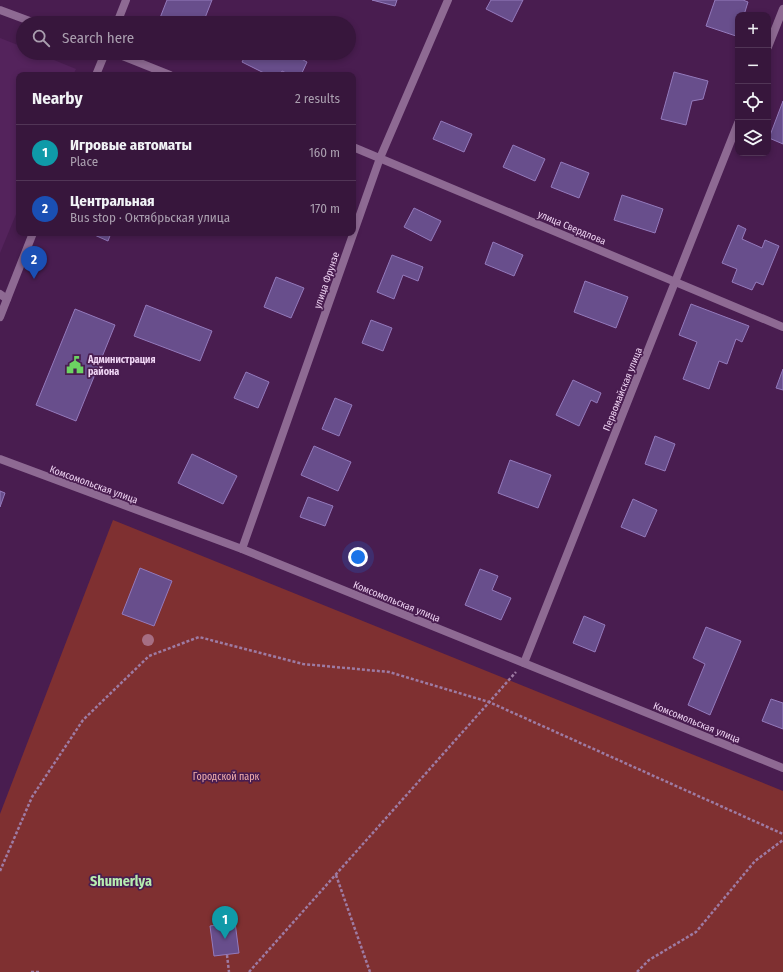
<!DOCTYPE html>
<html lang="en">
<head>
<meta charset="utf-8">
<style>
  body { margin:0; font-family:"Fira Sans Condensed",sans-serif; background:#422347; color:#f1f3f6 }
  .controls { position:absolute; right:12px; top:12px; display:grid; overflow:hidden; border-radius:8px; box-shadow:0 2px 6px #0003 }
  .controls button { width:36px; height:36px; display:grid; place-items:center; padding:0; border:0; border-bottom:1px solid #513556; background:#37163c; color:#f1f3f6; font:20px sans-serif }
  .you { position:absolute; left:358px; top:557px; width:14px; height:14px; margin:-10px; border:3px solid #fff; border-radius:50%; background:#1a73e8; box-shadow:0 0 0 6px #1a73e833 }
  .badge { display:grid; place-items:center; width:26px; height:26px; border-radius:50%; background:#bca0f2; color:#fff; font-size:13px; font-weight:700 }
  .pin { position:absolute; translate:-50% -33px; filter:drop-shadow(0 1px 2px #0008) }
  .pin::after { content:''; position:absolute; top:21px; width:14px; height:12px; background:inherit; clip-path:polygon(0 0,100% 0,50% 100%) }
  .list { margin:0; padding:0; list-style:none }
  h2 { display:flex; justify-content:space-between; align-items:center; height:52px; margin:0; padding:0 16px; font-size:17px }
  h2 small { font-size:13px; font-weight:400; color:#aa9faf }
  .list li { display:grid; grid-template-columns:26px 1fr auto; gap:12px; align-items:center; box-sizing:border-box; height:56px; padding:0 16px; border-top:1px solid #513556 }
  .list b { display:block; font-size:15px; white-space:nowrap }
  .list p { margin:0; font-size:13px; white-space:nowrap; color:#aa9faf }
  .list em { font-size:13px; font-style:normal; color:#aa9faf }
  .icon { flex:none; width:22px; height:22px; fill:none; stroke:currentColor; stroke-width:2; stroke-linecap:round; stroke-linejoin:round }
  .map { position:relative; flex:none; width:783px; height:972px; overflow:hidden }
  .search { position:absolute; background:#37163c; box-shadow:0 2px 6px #0003; left:16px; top:16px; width:340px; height:44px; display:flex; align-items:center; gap:10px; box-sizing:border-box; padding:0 14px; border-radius:22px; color:#aa9faf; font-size:15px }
  .panel { position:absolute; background:#37163c; box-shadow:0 2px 6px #0003; left:16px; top:72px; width:340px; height:164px; border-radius:8px }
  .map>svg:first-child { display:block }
  .built { fill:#54235c }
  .green { fill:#7f3031 }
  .building { fill:#684e8c; stroke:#947abc }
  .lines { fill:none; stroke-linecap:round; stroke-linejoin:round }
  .path { stroke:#9e7ba3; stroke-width:2.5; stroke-dasharray:3 2; stroke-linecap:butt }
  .service { stroke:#8e6a93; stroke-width:8 }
  .minor { stroke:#8e6a93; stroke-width:8 }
  .tertiary { stroke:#8e6a93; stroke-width:8 }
  .tree { fill:#a66e83 }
  .labels { text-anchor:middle; stroke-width:3.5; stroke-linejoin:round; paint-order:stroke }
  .street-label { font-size:10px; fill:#efd4f3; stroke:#491d50 }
  .poi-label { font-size:10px; font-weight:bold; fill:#efd4f3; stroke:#491d50; text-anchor:start }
  .park-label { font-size:10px; fill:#f2b0ad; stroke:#491d50 }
  .district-label { font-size:14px; font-weight:bold; fill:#b6edb0; stroke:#491d50 }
</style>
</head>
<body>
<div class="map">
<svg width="783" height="972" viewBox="0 0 783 972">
  <rect width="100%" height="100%" fill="#491d50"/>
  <polygon class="built" points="0,38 23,47 23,53 37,53 76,69 73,75 19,75 19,207 0,253"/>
  <polygon class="green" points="113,520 783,791 783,972 0,972 0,814"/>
  <g class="building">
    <polygon points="167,0 212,0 203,23 158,23"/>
    <polygon points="372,0 397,0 395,6"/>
    <polygon points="491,0 523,0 512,22 486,9"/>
    <polygon points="715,0 743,0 748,2 744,15 738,15 738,31 736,36 706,26"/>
    <polygon points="247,53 290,53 307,62 301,75 290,75 282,71 280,75 268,75 242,62"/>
    <polygon points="674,72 708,81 703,99 692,101 686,125 661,119"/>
    <polygon points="783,101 783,144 769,138"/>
    <polygon points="441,121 472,134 464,152 433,139"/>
    <polygon points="513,145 545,159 535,181 503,167"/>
    <polygon points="561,162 589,173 579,198 551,187"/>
    <polygon points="622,195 663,209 655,233 614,220"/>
    <polygon points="414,208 441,221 431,241 404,227"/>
    <polygon points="738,225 746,229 742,239 762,248 765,240 779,246 763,285 756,282 752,290 732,282 737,269 722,263"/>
    <polygon points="90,233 111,233 108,241"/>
    <polygon points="493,242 523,255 514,276 485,264"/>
    <polygon points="392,255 423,267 418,281 403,275 394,299 377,292"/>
    <polygon points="276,277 304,288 291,318 264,307"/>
    <polygon points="585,281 628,297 616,328 574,312"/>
    <polygon points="691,304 749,326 742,342 736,339 727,364 719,361 709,389 683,379 697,342 679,335"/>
    <polygon points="146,305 212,331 200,361 134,336"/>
    <polygon points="75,309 115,325 76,421 36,405"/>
    <polygon points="371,320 392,328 383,351 362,343"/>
    <polygon points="783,369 783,390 776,388"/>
    <polygon points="246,372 269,382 258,408 234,398"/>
    <polygon points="573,380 601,393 597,403 591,400 579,426 556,415"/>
    <polygon points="335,398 352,405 339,436 322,429"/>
    <polygon points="655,436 675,444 665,471 645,464"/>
    <polygon points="314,446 351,462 338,491 301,475"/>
    <polygon points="192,454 237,476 223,504 178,483"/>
    <polygon points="510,460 551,475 538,508 498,493"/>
    <polygon points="0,491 5,493 0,507"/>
    <polygon points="308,497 333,506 325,526 300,517"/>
    <polygon points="633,499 657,510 645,537 621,527"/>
    <polygon points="140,568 172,581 154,626 122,614"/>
    <polygon points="480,569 498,576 492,590 511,598 501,620 465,605"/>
    <polygon points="584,616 605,625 595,652 573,643"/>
    <polygon points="706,627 741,641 710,715 688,705 705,664 693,658"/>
    <polygon points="771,699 783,703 783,729 762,721"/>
    <polygon points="235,922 239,953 214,956 210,926"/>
  </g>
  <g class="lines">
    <g class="path">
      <polyline points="0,871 32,797 83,720 149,656 199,637 303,664 389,672 489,702 783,834"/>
      <polyline points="336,875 370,972"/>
      <polyline points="227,955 229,972"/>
      <polyline points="31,972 41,972"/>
      <polyline points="249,972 516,672"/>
      <polyline points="637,972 649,960 696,932 755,861 783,840"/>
    </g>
    <polyline class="service" points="0,294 7,299"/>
    <g class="minor">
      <polyline points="768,47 783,9"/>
      <polyline points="115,53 170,75"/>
      <polyline points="353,147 783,327"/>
      <polyline points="0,459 242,549 783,768"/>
      <polyline points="242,549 380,158 448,0"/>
      <polyline points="524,663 738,123"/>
    </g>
    <g class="tertiary">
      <polyline points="0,10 35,23"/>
      <polyline points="117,23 126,0"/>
      <polyline points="96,75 105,53"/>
      <polyline points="0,317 33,233"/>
    </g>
  </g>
  <circle class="tree" cx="148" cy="640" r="6"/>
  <defs>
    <g id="civic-bare" transform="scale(1.38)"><path d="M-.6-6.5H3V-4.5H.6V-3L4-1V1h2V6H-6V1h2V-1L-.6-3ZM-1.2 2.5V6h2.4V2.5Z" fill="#6cd362" stroke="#491d50" stroke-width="2.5" paint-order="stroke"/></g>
  </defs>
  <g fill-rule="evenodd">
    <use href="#civic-bare" x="75" y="365"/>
  </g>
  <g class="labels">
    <g class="street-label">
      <text transform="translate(572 227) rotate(23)" y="4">улица Свердлова</text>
      <text transform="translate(326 280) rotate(-71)" y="4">улица Фрунзе</text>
      <text transform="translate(622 389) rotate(-68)" y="4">Первомайская улица</text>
      <text transform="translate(94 484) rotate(20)" y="4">Комсомольская улица</text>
      <text transform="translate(397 601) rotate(22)" y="4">Комсомольская улица</text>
      <text transform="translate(697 722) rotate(22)" y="4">Комсомольская улица</text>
    </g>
    <g class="poi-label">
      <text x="88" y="363">Администрация<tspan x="88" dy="12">района</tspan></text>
    </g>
    <g class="park-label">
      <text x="226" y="780">Городской парк</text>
    </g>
    <g class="district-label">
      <text x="121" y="886">Shumerlya</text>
    </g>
  </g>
</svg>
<div class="controls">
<button>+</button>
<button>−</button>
<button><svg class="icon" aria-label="locate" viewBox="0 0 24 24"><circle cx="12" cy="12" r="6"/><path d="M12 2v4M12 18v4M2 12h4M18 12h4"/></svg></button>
<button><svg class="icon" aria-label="layers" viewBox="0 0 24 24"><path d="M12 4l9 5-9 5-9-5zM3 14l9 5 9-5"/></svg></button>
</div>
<div class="you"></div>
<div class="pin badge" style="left:225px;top:939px;background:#0f9aa8">1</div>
<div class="pin badge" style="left:34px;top:279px;background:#1a4fb4">2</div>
<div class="search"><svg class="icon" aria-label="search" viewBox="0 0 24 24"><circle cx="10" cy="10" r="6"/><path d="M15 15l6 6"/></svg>Search here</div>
<section class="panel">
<h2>Nearby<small>2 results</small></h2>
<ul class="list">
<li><span class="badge" style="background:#0f9aa8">1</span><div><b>Игровые автоматы</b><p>Place</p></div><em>160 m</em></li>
<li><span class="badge" style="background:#1a4fb4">2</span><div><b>Центральная</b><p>Bus stop · Октябрьская улица</p></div><em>170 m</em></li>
</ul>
</section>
</div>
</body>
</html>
